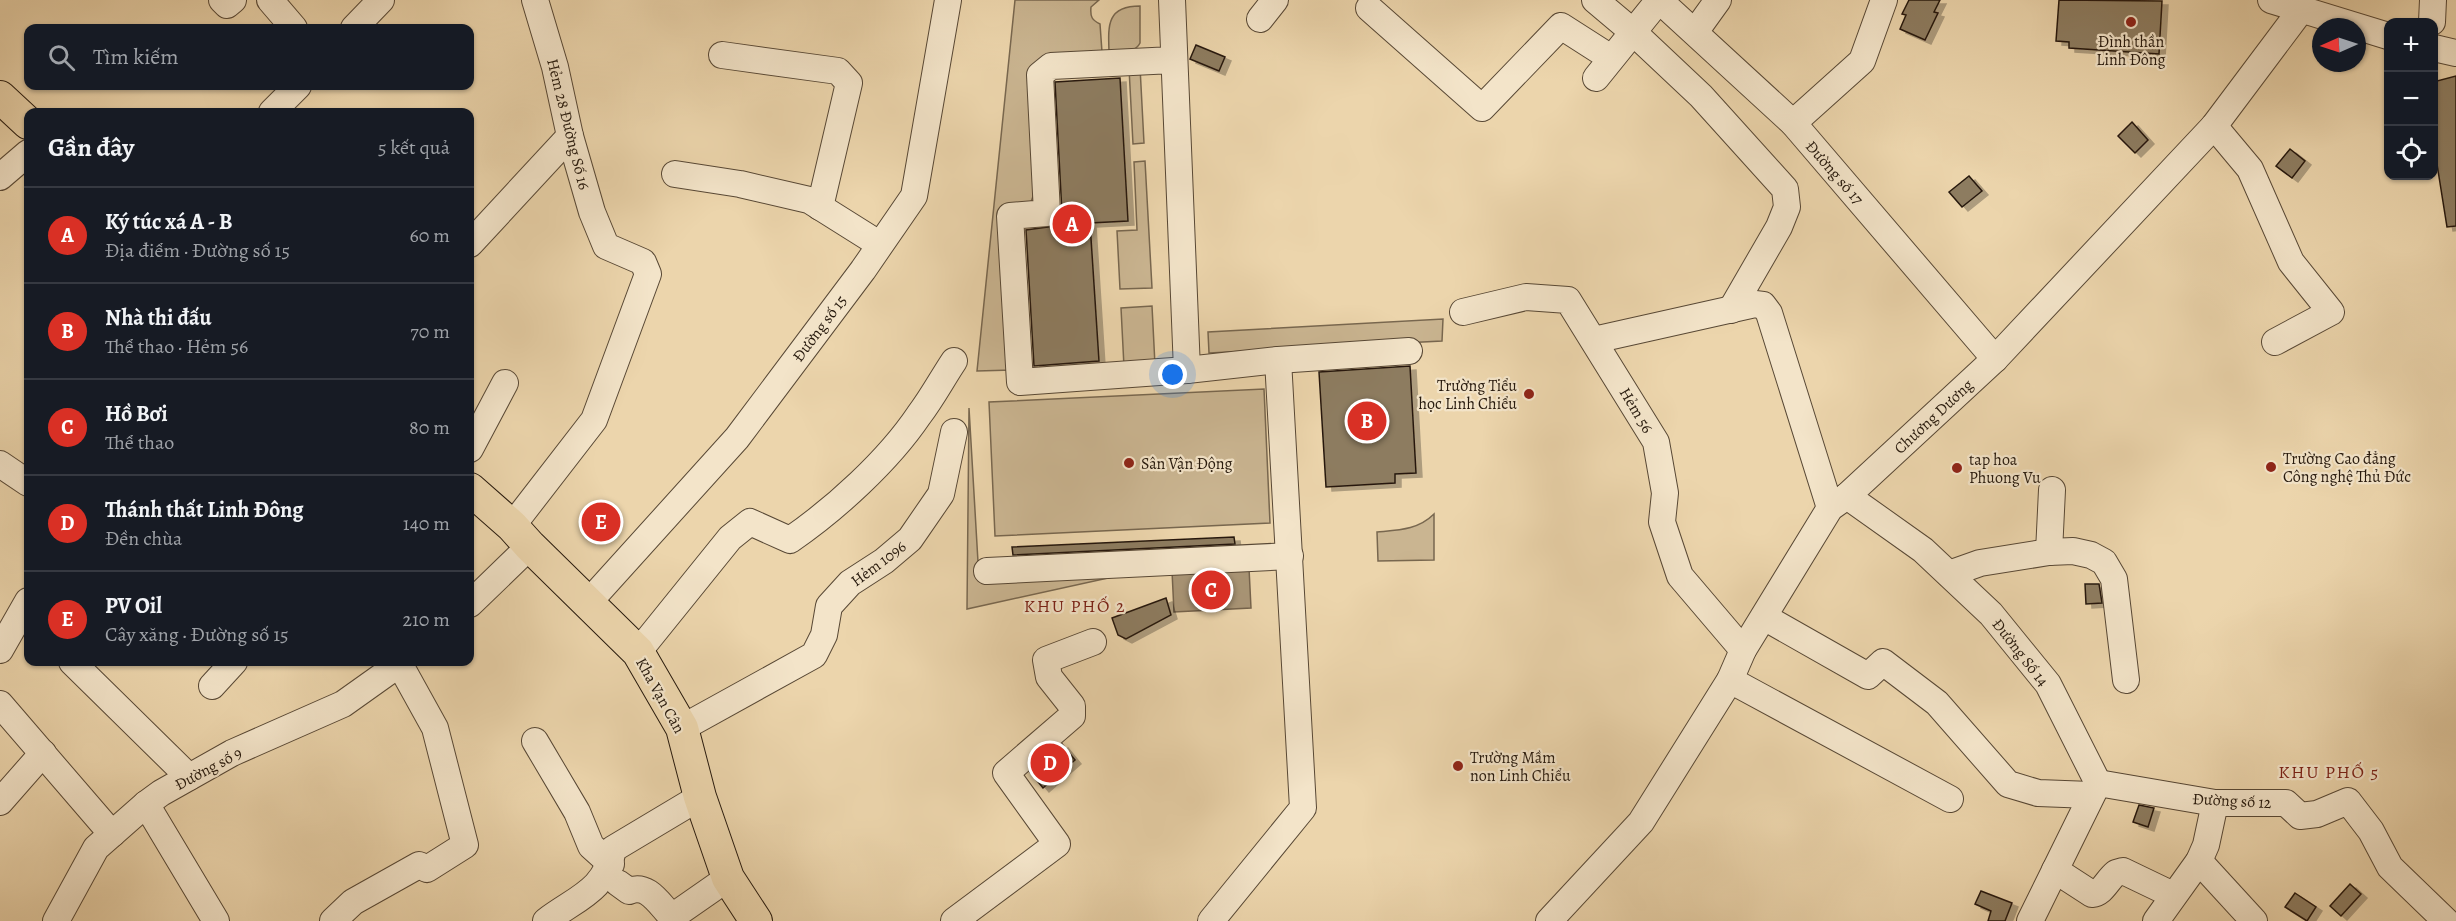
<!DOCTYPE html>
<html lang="vi">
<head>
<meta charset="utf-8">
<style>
  body { margin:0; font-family:Alegreya,serif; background:#242831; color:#f1f3f6 }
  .controls { position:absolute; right:18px; top:18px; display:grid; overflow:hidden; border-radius:12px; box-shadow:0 2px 4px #0004 }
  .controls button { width:54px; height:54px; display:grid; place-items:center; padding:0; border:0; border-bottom:2px solid #363941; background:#171b24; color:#f1f3f6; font:30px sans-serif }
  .compass { position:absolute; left:2312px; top:18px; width:54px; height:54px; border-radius:50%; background:#171b24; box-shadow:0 2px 4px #0004; rotate:267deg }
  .you { position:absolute; left:1173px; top:375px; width:21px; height:21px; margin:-15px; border:4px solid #fff; border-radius:50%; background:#1a73e8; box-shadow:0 0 0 9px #1a73e833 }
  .badge { display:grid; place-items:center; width:39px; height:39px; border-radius:50%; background:#d93025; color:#fff; font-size:20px; font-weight:700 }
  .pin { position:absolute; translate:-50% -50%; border:3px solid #fff; box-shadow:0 2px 6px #0006 }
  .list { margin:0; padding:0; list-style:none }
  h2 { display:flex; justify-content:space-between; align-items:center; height:78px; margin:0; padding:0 24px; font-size:26px }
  h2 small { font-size:20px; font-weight:400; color:#9ea1a6 }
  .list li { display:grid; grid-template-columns:39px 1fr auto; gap:18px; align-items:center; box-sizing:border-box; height:96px; padding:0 24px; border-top:2px solid #363941 }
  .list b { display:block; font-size:22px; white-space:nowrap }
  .list p { margin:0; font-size:20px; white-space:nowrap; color:#9ea1a6 }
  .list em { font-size:20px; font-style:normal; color:#9ea1a6 }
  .icon { flex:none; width:33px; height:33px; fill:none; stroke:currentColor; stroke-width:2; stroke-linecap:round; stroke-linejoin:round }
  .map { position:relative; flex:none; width:2456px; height:921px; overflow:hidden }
  .search { position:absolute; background:#171b24; box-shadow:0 2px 4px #0004; left:24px; top:24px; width:450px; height:66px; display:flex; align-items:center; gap:15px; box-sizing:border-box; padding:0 21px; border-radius:12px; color:#9ea1a6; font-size:22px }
  .panel { position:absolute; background:#171b24; box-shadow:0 2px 4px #0004; left:24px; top:108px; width:450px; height:558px; border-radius:12px }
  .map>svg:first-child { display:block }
  .green { fill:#cab591; stroke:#78674f; stroke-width:1.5 }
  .water { fill:#a99576; stroke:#75634c; stroke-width:1.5 }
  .building { fill:#8d7b60; stroke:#26190d; stroke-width:1.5; filter:url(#shadow) }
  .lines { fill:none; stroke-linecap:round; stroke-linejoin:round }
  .minor-casing { stroke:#584835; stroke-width:28 }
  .major-casing { stroke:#26190d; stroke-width:34 }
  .minor { stroke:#f3e4c9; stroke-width:26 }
  .major { stroke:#ecd5ac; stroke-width:32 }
  .poi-dot { fill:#8f2418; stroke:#f3e4c9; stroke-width:2 }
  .labels { text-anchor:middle; stroke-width:4.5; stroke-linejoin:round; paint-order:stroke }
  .poi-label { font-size:16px; fill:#26190d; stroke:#f3e4c9; text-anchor:start }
  .street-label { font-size:16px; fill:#26190d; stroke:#f3e4c9 }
  .neighbourhood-label { font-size:18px; letter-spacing:1.5px; fill:#7a1f14; stroke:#f3e4c9 }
</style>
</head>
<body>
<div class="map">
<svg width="2456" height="921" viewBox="0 0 2456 921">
  <defs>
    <filter id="shadow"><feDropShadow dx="6" dy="4" stdDeviation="0" flood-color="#0004"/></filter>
  </defs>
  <rect width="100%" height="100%" fill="#ecd5ac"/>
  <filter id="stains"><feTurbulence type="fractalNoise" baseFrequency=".00333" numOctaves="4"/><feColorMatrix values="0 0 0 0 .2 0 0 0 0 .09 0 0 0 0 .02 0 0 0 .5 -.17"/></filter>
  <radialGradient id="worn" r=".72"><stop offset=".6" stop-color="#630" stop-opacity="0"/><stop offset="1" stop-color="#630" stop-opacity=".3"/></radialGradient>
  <g class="green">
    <path d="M1015,0H1099L1091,7C1090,17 1092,20 1100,24L1102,52C1077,51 1058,54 1035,63L1036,188L1031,202L1004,205L1012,370L977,371Z"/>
    <path d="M1140,6V43C1135,54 1120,51 1109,51C1108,25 1107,6 1140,6Z"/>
    <polygon points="1140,67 1144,143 1133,144 1129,68"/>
    <polygon points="1145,161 1152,288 1120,289 1117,231 1137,230 1134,162"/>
    <polygon points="1152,306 1155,365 1124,367 1121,308"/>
    <polygon points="1443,319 1442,341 1209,353 1208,332"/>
    <polygon points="1264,389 1270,523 995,536 989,402"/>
    <polygon points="969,408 979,579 1158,567 967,609"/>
    <path d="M1434,514V560L1378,561L1377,532C1398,530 1418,530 1434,514Z"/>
  </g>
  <polygon class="water" points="1249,568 1251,608 1174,612 1172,571"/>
  <g class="building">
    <polygon points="1909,0 1940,0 1934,12 1938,13 1925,40 1900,29 1906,15 1902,14"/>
    <polygon points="2059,0 2162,1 2159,54 2069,48 2069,42 2056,41"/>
    <polygon points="1196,45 1225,57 1219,71 1190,59"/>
    <polygon points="2456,76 2456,226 2447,227 2433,139 2433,82"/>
    <polygon points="1120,78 1128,221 1090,223 1099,361 1034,366 1026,230 1055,226 1060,220 1062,213 1055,82"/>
    <polygon points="2132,122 2148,140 2135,153 2118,136"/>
    <polygon points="2290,149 2305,161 2292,178 2276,166"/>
    <polygon points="1969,176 1982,191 1962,207 1949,192"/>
    <polygon points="1410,366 1416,473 1395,474 1395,483 1326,487 1319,372"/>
    <polygon points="1234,537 1235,544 1013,555 1012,547"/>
    <polygon points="2085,584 2099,584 2102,603 2086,604"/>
    <polygon points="1166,598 1171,615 1126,639 1118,635 1112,618"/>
    <polygon points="1062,744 1075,760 1043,788 1030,772"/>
    <polygon points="2139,805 2154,808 2148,827 2133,822"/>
    <polygon points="2350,884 2361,894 2341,916 2330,906"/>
    <polygon points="1981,891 2012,903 2005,921 1988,921 1991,911 1975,904"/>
    <polygon points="2295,893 2316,907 2307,921 2285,907"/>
  </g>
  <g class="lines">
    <g class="minor-casing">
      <g id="minor">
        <polyline points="222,0 227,5 233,0"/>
        <polyline points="270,0 294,28"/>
        <polyline points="1172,0 1187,370 1020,382 1010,216 1047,213 1040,75 1051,66 1173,60"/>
        <polyline points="1595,0 1633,32 1701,96 1785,189 1787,207 1779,227 1731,310"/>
        <polyline points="1659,0 1793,123 1995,359"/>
        <polyline points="2271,0 2388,36"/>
        <polyline points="1369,8 1482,108 1561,26 1611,58"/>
        <polyline points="1260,19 1275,0"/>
        <polyline points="2432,22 2433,0"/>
        <polyline points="354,28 381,0"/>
        <polyline points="1695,32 1718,0"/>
        <polyline points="2434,48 2456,53"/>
        <polyline points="722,55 838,71 849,83 820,207"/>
        <polyline points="1596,78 1659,0"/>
        <polyline points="272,112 298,86"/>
        <polyline points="1793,123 1862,61 1884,0"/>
        <polyline points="2214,126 2250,169 2291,262 2331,312 2275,342"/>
        <polyline points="675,174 740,184 809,200 879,244"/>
        <polyline points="0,177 28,153"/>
        <polyline points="470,244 570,136"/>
        <polyline points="1463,312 1526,297 1568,300 1656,442 1665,493 1662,522 1680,576 1743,650"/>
        <polyline points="1594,340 1755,304 1763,305 1769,313 1830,508"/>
        <polyline points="1187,370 1278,360 1409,351"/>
        <polyline points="470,449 505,383"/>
        <polyline points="0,464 28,483"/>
        <polyline points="1847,496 1923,550 1991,614 2048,684 2098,783"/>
        <polyline points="512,526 594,420 648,274 643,262 606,246 592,212 570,136 555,67 535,0"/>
        <polyline points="2049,552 2052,490"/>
        <polyline points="987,571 1290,556"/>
        <polyline points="1949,574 1980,563 2049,552 2073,551 2091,555 2104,562 2114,579 2126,680"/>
        <polyline points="470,604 530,546"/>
        <polyline points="587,604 737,438 863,270 914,196 948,0"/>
        <polyline points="1764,617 1868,676 1883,662 1937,703 2008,784 2038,793 2091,795"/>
        <polyline points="0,650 28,601"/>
        <path d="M638,652L730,538L750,522L790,540C835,509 888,461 919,415C932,398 942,379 954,361"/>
        <polyline points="72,662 189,777"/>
        <polyline points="1730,680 1950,799"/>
        <polyline points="212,686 234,662"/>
        <polyline points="0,704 112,834"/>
        <polyline points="682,728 814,655 824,635 829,606 850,583 884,561 910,539 941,494 954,432"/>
        <polyline points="535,741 577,812 591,846 611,864"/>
        <polyline points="2098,783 2215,803 2286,803 2300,816 2317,814 2348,801 2371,831 2390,867 2446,921"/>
        <polyline points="0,802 43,753"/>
        <polyline points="146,804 216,921"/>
        <polyline points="2199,861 2254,921"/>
        <path d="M2055,870L2092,894C2103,893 2107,880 2116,873L2123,871L2173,895"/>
        <path d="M618,883L629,891C648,883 659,904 672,917L728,878"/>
        <polyline points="56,921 96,848 146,804 161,793 232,753 343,704 402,662"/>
        <polyline points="333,921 353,902 419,865 427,869 465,845 435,728 399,663"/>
        <path d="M546,921C576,898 606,891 613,849L700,797"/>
        <polyline points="954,921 1057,844 1006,773 1072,716 1072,706 1049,677 1046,660 1093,642"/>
        <polyline points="1211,921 1303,808 1278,360"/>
        <polyline points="1549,921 1641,822 1730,680 1743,650 1830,508 1847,496 1995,359 2214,126 2301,10"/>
        <polyline points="2030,921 2098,783"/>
        <polyline points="2156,921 2199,861 2206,845 2215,803"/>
      </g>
    </g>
    <g class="major-casing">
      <g id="major">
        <polyline points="0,97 28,123"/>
        <polyline points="470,489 512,526 530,546 638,652 682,728 700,797 728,878 756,921"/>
      </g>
    </g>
    <use href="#minor" class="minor"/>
    <use href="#major" class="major"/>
  </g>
  <g class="poi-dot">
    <circle cx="2131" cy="22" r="6"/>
    <circle cx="1529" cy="394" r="6"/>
    <circle cx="1129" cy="463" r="6"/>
    <circle cx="2271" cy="467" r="6"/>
    <circle cx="1957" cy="468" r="6"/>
    <circle cx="1458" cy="766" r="6"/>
  </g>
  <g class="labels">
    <g class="poi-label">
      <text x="2131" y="47" text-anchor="middle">Đình thần<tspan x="2131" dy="18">Linh Đông</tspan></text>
      <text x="1517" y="391" text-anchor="end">Trường Tiểu<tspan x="1517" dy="18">học Linh Chiểu</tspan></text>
      <text x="2283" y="464">Trường Cao đẳng<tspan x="2283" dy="18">Công nghệ Thủ Đức</tspan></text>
      <text x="1969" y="465">tap hoa<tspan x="1969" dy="18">Phuong Vu</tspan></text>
      <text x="1141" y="469">Sân Vận Động</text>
      <text x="1470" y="763">Trường Mầm<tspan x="1470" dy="18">non Linh Chiểu</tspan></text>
    </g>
    <g class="street-label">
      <text transform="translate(569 124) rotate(76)" y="6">Hẻm 28 Đường Số 16</text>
      <text transform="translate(1835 172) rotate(49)" y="6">Đường số 17</text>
      <text transform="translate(819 328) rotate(-53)" y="6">Đường số 15</text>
      <text transform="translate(1637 410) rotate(59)" y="6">Hẻm 56</text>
      <text transform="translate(1933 416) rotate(-43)" y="6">Chương Dương</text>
      <text transform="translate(878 563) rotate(-37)" y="6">Hẻm 1096</text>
      <text transform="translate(2021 652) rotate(52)" y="6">Đường Số 14</text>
      <text transform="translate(661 695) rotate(61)" y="6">Kha Vạn Cân</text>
      <text transform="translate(208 768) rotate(-28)" y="6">Đường số 9</text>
      <text transform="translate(2232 800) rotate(3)" y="6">Đường số 12</text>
    </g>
    <g class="neighbourhood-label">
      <text x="1075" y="612">KHU PHỐ 2</text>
      <text x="2329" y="778">KHU PHỐ 5</text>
    </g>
  </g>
  <rect width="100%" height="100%" filter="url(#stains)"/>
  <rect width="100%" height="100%" fill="url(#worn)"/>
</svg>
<div class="controls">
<button>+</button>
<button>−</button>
<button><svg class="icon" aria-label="locate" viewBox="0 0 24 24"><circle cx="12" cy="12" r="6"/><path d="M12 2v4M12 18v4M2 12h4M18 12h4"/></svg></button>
</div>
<svg class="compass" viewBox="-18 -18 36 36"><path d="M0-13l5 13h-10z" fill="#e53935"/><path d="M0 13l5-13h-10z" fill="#9ea1a6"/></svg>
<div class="you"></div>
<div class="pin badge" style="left:1072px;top:224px">A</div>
<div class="pin badge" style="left:1367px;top:421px">B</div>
<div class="pin badge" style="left:1211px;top:590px">C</div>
<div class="pin badge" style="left:1050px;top:763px">D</div>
<div class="pin badge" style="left:601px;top:522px">E</div>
<div class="search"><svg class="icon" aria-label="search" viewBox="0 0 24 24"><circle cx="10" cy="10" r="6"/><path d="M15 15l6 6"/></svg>Tìm kiếm</div>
<section class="panel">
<h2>Gần đây<small>5 kết quả</small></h2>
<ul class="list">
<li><span class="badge">A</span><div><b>Ký túc xá A - B</b><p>Địa điểm · Đường số 15</p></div><em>60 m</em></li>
<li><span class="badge">B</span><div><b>Nhà thi đấu</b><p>Thể thao · Hẻm 56</p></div><em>70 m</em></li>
<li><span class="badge">C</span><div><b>Hồ Bơi</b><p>Thể thao</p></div><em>80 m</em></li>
<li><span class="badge">D</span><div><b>Thánh thất Linh Đông</b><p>Đền chùa</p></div><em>140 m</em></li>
<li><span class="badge">E</span><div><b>PV Oil</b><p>Cây xăng · Đường số 15</p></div><em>210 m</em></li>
</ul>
</section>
</div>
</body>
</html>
